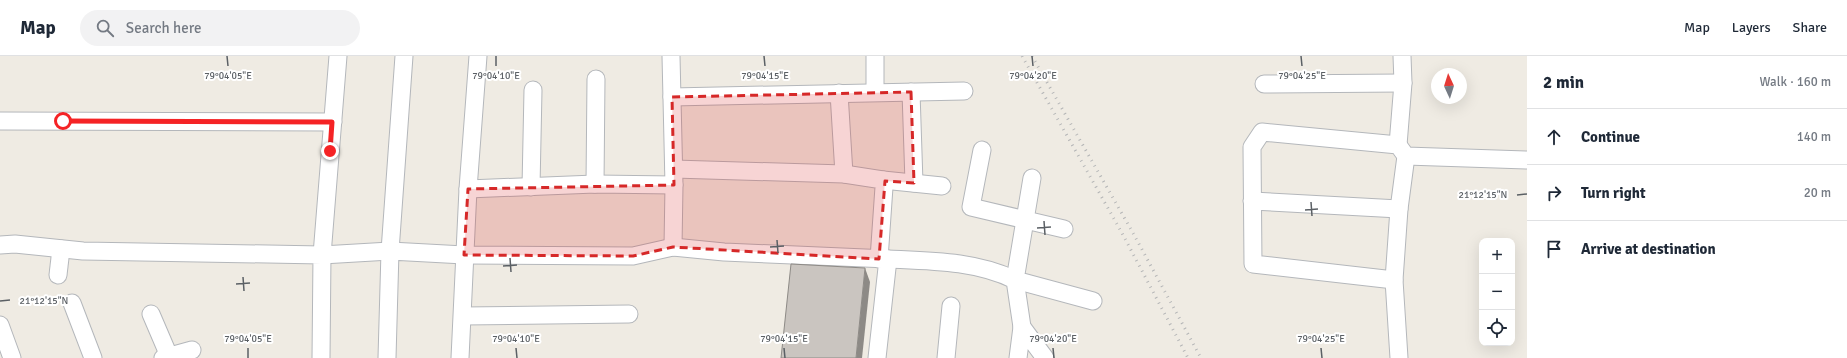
<!DOCTYPE html>
<html lang="en">
<head>
<meta charset="utf-8">
<style>
  body { margin:0; font-family:Signika,sans-serif; background:#f2f2f3; color:#1f2937 }
  .controls { position:absolute; right:12px; bottom:12px; display:grid; overflow:hidden; border-radius:8px; box-shadow:0 4px 16px #0002 }
  .controls button { width:36px; height:36px; display:grid; place-items:center; padding:0; border:0; border-bottom:1px solid #e0e1e3; background:#fff; color:#1f2937; font:20px sans-serif }
  .compass { position:absolute; left:1431px; top:12px; width:36px; height:36px; border-radius:50%; background:#fff; box-shadow:0 4px 16px #0002; rotate:356deg }
  .stop { position:absolute; width:12px; height:12px; margin:-9px; border:3px solid #f52325; border-radius:50%; background:#fff }
  .stop.end { background:#f52325; border-color:#fff; box-shadow:0 1px 4px #0008 }
  .list { margin:0; padding:0; list-style:none }
  h2 { display:flex; justify-content:space-between; align-items:center; height:52px; margin:0; padding:0 16px; font-size:17px }
  h2 small { font-size:13px; font-weight:400; color:#747a83 }
  .list li { display:grid; grid-template-columns:26px 1fr auto; gap:12px; align-items:center; box-sizing:border-box; height:56px; padding:0 16px; border-top:1px solid #e0e1e3 }
  .list b { display:block; font-size:15px; white-space:nowrap }
  .list em { font-size:13px; font-style:normal; color:#747a83 }
  .icon { flex:none; width:22px; height:22px; fill:none; stroke:currentColor; stroke-width:2; stroke-linecap:round; stroke-linejoin:round }
  .map { position:relative; flex:none; width:1527px; height:302px; overflow:hidden }
  header { display:flex; align-items:center; gap:24px; box-sizing:border-box; height:56px; padding:0 20px; background:#fff; border-bottom:1px solid #e0e1e3 }
  header strong { font-size:19px }
  nav { display:flex; gap:22px; margin-inline-start:auto; font-size:14px }
  .search { width:280px; height:36px; background:#f2f2f3; display:flex; align-items:center; gap:10px; box-sizing:border-box; padding:0 14px; border-radius:22px; color:#747a83; font-size:15px }
  main { display:flex }
  aside { flex:1; background:#fff }
  .map>svg:first-child { display:block }
  .lines { fill:none; stroke-linecap:round; stroke-linejoin:round }
  .minor-casing { stroke:#b4b7bb; stroke-width:19 }
  .minor { stroke:#fff; stroke-width:17 }
  .rail { stroke:#b4b5b6; stroke-width:3; stroke-dasharray:1 5; stroke-linecap:butt }
  .shaded-wall { fill:#8d8a86 }
  .building { fill:#cac5c0; stroke:#8d8a86 }
  .route { stroke:#f52325; stroke-width:5 }
  .marked { fill:#d62828; fill-opacity:0.2; stroke:#d62828; stroke-width:3; stroke-dasharray:8 5; stroke-linejoin:round }
  .ticks { fill:none; stroke:#5b6065; stroke-width:1.5 }
  .ticks-label { font-size:10px; text-anchor:middle; fill:#5b6065; stroke:#fff; stroke-width:4; stroke-linejoin:round; paint-order:stroke }
</style>
</head>
<body>
<header>
<strong>Map</strong>
<div class="search"><svg class="icon" aria-label="search" viewBox="0 0 24 24"><circle cx="10" cy="10" r="6"/><path d="M15 15l6 6"/></svg>Search here</div>
<nav><a>Map</a><a>Layers</a><a>Share</a></nav>
</header>
<main>
<div class="map">
<svg width="1527" height="302" viewBox="0 0 1527 302">
  <rect width="100%" height="100%" fill="#efebe3"/>
  <g class="lines">
    <g class="minor-casing">
      <g id="minor">
        <polyline points="338,0 322,199 390,195 404,0"/>
        <polyline points="478,0 468,133 595,128 674,129"/>
        <polyline points="671,0 674,129 673,191"/>
        <polyline points="1264,28 1403,27"/>
        <polyline points="875,36 875,0"/>
        <polyline points="911,36 914,127"/>
        <polyline points="839,37 844,118"/>
        <polyline points="672,41 964,35"/>
        <polyline points="0,65 333,66"/>
        <polyline points="1398,89 1403,27 1402,0"/>
        <polyline points="982,94 971,151 1064,173"/>
        <polyline points="674,113 844,118 883,124 884,131 879,203"/>
        <polyline points="1032,122 1015,224 1093,245"/>
        <polyline points="883,124 942,130"/>
        <polyline points="595,128 596,23"/>
        <polyline points="531,131 533,34"/>
        <polyline points="1252,145 1399,153"/>
        <polyline points="0,189 15,188 83,195 322,199 321,302"/>
        <path d="M888,203C932,205 976,205 1015,224L1022,271"/>
        <polyline points="58,219 61,193"/>
        <polyline points="1394,224 1399,153 1406,100"/>
        <polyline points="72,247 93,302"/>
        <polyline points="151,258 169,300"/>
        <polyline points="463,260 629,258"/>
        <polyline points="0,269 12,302"/>
        <polyline points="163,302 192,294"/>
        <polyline points="387,302 390,195 464,199 633,200 673,191 724,196 888,203 877,302"/>
        <polyline points="460,302 468,133"/>
        <polyline points="946,302 951,250"/>
        <polyline points="1018,302 1022,271 1045,302"/>
        <polyline points="1399,302 1394,224 1253,208 1252,91 1262,76 1398,89 1406,100 1527,104"/>
      </g>
    </g>
    <use href="#minor" class="minor"/>
    <g class="rail">
      <polyline points="1022,0 1122,177 1188,302"/>
      <polyline points="1032,0 1133,177 1201,302"/>
    </g>
  </g>
  <polygon class="shaded-wall" points="865,212 870,226 862,302 856,302"/>
  <polygon class="building" points="791,208 865,212 856,302 781,302"/>
  <g class="lines">
    <polyline class="route" points="63,65 332,66 330,95"/>
  </g>
  <path class="marked" d="M911,36L914,127L885,125L879,203L673,191L633,200L464,199L468,133L674,129L672,41Z"/>
  <path class="ticks" d="M227,0L228,10M496,0V10M764,0L765,10M1032,0L1033,10M1301,0L1302,10M1517,139L1527,138M1311,146L1312,160M1305,154L1318,153M1044,165L1045,179M1037,172L1051,171M777,184L778,197M770,191L784,190M510,202L511,216M503,210L517,209M243,221L244,235M236,228L250,227M0,245L10,244M248,292V302M516,292L517,302M784,292L785,302M1053,292L1054,302M1321,292L1322,302"/>
  <g class="ticks-label">
    <text x="228" y="23">79°04'05"E</text>
    <text x="496" y="23">79°04'10"E</text>
    <text x="765" y="23">79°04'15"E</text>
    <text x="1033" y="23">79°04'20"E</text>
    <text x="1302" y="23">79°04'25"E</text>
    <text x="1483" y="142">21°12'15"N</text>
    <text x="44" y="248">21°12'15"N</text>
    <text x="248" y="286">79°04'05"E</text>
    <text x="516" y="286">79°04'10"E</text>
    <text x="784" y="286">79°04'15"E</text>
    <text x="1053" y="286">79°04'20"E</text>
    <text x="1321" y="286">79°04'25"E</text>
  </g>
</svg>
<div class="controls">
<button>+</button>
<button>−</button>
<button><svg class="icon" aria-label="locate" viewBox="0 0 24 24"><circle cx="12" cy="12" r="6"/><path d="M12 2v4M12 18v4M2 12h4M18 12h4"/></svg></button>
</div>
<svg class="compass" viewBox="-18 -18 36 36"><path d="M0-13l5 13h-10z" fill="#e53935"/><path d="M0 13l5-13h-10z" fill="#747a83"/></svg>
<div class="stop" style="left:63px;top:65px"></div>
<div class="stop end" style="left:330px;top:95px"></div>
</div>
<aside>
<h2>2 min<small>Walk · 160 m</small></h2>
<ul class="list">
<li><svg class="icon" aria-label="ahead" viewBox="0 0 24 24"><path d="M12 20V5M6 11l6-6 6 6"/></svg><div><b>Continue</b></div><em>140 m</em></li>
<li><svg class="icon" aria-label="right" viewBox="0 0 24 24"><path d="M7 20v-9h11M14 6l5 5-5 5"/></svg><div><b>Turn right</b></div><em>20 m</em></li>
<li><svg class="icon" aria-label="arrive" viewBox="0 0 24 24"><path d="M6 21V4h12l-3 4 3 4H6"/></svg><div><b>Arrive at destination</b></div></li>
</ul>
</aside>
</main>
</body>
</html>
